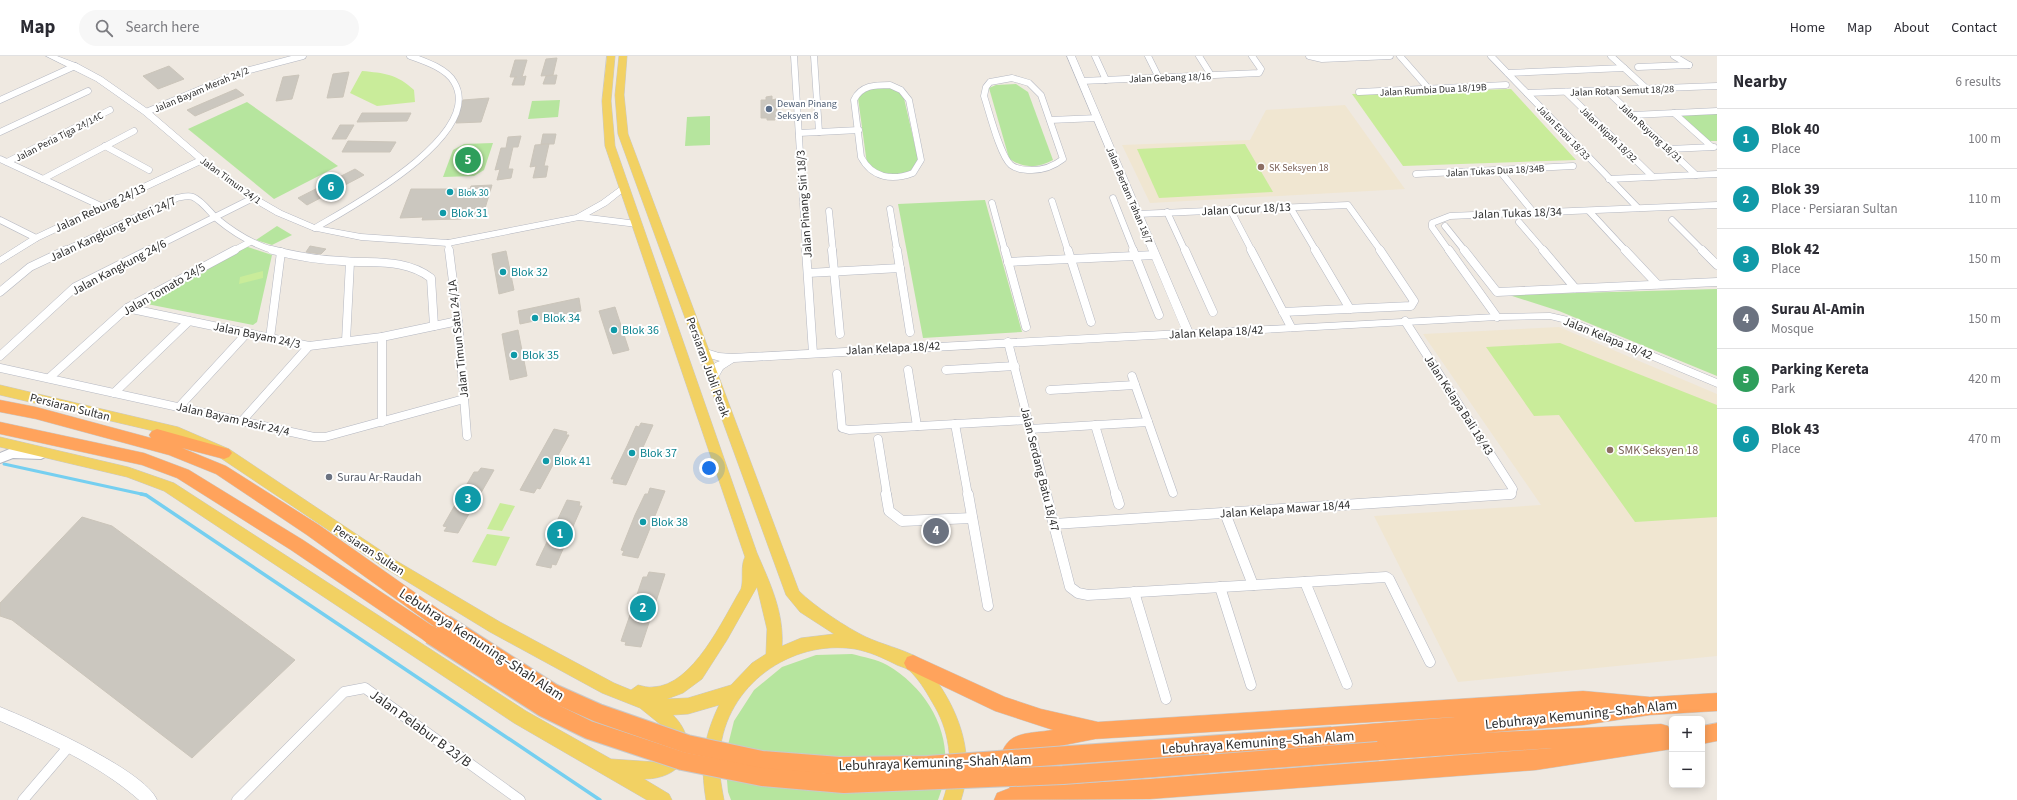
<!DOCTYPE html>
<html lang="en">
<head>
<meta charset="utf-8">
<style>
  body { margin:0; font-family:"Source Sans 3",sans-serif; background:#f7f7f7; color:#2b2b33 }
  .controls { position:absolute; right:12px; bottom:12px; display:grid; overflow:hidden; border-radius:6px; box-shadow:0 2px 10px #0003 }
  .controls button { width:36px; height:36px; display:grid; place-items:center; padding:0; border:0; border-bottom:1px solid #e1e1e2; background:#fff; color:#2b2b33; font:20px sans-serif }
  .you { position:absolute; left:709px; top:412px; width:14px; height:14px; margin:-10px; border:3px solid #fff; border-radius:50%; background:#1a73e8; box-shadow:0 0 0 6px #1a73e833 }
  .badge { display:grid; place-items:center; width:26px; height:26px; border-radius:50%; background:#4264fb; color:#fff; font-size:13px; font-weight:700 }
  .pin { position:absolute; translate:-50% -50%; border:2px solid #fff; box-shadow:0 1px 4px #0006 }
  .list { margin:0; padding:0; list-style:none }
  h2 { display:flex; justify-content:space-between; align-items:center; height:52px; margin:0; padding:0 16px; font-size:17px }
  h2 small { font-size:13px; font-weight:400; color:#7c7c81 }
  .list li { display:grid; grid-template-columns:26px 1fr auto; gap:12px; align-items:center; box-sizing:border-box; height:60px; padding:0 16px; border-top:1px solid #e1e1e2 }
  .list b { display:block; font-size:15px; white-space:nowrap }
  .list p { margin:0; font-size:13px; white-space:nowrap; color:#7c7c81 }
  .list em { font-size:13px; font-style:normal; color:#7c7c81 }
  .icon { flex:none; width:22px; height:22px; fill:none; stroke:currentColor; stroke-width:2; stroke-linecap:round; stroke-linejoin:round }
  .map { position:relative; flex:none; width:1717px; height:744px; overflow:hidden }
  header { display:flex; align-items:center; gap:24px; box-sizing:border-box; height:56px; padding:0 20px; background:#fff; border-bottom:1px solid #e1e1e2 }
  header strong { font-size:19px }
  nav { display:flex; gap:22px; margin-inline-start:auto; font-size:14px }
  .search { width:280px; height:36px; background:#f7f7f7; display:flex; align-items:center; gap:10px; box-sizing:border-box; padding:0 14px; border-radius:22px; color:#7c7c81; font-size:15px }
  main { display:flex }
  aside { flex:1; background:#fff }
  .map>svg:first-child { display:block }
  .education { fill:#f0e6d1 }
  .green { fill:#b6e59e }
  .pitch { fill:#c9ec9a }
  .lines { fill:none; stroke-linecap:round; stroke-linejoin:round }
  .stream-far1 { stroke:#75cff0; stroke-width:3 }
  .stream { stroke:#75cff0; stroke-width:3.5 }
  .building { fill:#cbc7bf; stroke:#cbc5ba }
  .minor-far2-casing { stroke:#b4b7c1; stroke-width:7 }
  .minor-far1-casing { stroke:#b4b7c1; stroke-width:9 }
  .minor-casing { stroke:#b4b7c1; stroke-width:11 }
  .tertiary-casing { stroke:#b4b7c1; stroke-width:1 }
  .secondary-casing { stroke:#b4b7c1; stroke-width:2 }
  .primary-casing { stroke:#c9c9c9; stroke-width:1 }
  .motorway-casing { stroke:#c9c9c9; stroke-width:1 }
  .minor-far2 { stroke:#fff; stroke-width:6 }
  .minor-far1 { stroke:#fff; stroke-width:8 }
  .minor { stroke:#fff; stroke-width:10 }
  .tertiary { fill:#fff; fill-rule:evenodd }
  .secondary { fill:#fff; fill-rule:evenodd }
  .primary { fill:#f2d163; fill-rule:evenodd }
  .motorway { fill:#ffa35c; fill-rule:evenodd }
  .motorway-bridge-casing { stroke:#c9c9c9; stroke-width:20; stroke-linecap:butt }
  .motorway-bridge { stroke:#ffa35c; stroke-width:18 }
  .service-dot { fill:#5c6f8a; stroke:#fff; stroke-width:1.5 }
  .education-dot { fill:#8d6e63; stroke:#fff; stroke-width:1.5 }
  .culture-dot { fill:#0f9aa8; stroke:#fff; stroke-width:1.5 }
  .worship-dot { fill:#6b7280; stroke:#fff; stroke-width:1.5 }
  .labels { text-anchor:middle; stroke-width:4; stroke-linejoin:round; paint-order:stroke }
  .far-street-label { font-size:10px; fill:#2e2e2e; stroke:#fff }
  .far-service-label { font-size:10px; fill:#4e5e75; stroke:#fff; text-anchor:start }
  .far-education-label { font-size:10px; fill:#785e54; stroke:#fff; text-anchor:start }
  .far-culture-label { font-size:10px; fill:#0d838f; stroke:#fff; text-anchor:start }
  .street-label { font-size:12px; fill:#2e2e2e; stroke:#fff }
  .culture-label { font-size:12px; fill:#0d838f; stroke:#fff; text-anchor:start }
  .education-label { font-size:12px; fill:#785e54; stroke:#fff; text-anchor:start }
  .worship-label { font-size:12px; fill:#5b616d; stroke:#fff; text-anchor:start }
  .near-street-label { font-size:14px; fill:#2e2e2e; stroke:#fff }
</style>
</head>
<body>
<header>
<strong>Map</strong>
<div class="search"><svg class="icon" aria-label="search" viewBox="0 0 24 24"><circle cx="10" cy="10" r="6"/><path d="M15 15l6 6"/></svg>Search here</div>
<nav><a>Home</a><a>Map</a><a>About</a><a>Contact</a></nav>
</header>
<main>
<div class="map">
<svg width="1717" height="744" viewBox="0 0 1717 744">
  <rect width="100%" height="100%" fill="#efe9e1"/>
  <g class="education">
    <polygon points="1345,49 1405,133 1150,147 1122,89 1250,84 1266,54"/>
    <polygon points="1559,271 1717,338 1717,600 1458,626 1374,460 1541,449 1423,278"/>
  </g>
  <g class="green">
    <path d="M1016,28L1028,36L1053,104C1039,112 1022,113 1009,102L989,32L996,29Z"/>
    <path d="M889,30L903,38L918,103C916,107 913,112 911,114C899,124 876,119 867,108L858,42C866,31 876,31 889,30Z"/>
    <polygon points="560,44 558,61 528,63 532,45"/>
    <polygon points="247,46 338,110 274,143 188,73"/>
    <polygon points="1717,57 1717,85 1709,85 1680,59"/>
    <polygon points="710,60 710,89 685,90 687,61"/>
    <polygon points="493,87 484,114 474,120 443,121 453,94 464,88"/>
    <polygon points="985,144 1022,276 923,282 898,148"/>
    <polygon points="277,170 292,179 272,189 256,184"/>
    <polygon points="243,191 248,191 272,199 257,266 253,269 147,248 146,244"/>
    <polygon points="1717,233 1717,320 1559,255 1509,239"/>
    <path d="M852,598C863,601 877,603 887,609C935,637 959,691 938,744H731L728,736L725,701L734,665L754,634L782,611L816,599Z"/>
  </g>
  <g class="pitch">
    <path d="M362,15C384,17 397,18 414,34L415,46L377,50L350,37Z"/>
    <polygon points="1511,33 1576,104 1403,110 1352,38"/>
    <polygon points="1245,88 1273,136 1159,142 1137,93"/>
    <polygon points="263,215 263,222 239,228 240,221"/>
    <polygon points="1560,287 1717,349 1717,461 1635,466 1559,359 1534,360 1486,291"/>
    <polygon points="500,447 515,450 502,475 487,473"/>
    <polygon points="487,478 510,481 496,510 472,506"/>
  </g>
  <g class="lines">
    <polyline class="stream-far1" points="4,408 146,439"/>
    <polyline class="stream" points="141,438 146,439 600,744"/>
  </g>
  <g class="building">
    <polygon points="557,2 553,19 541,20 546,3"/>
    <polygon points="515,4 527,4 522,21 526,20 524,29 512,29 515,21 517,21 510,21"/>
    <polygon points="169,10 184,23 158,33 143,20"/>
    <polygon points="349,16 343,41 327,42 333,18"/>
    <polygon points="299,19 292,43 276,45 283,21"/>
    <polygon points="557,19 555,28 543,28 546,20"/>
    <polygon points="236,33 244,39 195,60 187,54"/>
    <polygon points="772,40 772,44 776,43 777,61 774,62 775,64 767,64 767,62 761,62 761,44 766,44 766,41"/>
    <polygon points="489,42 481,66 456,67 463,44"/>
    <polygon points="362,57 411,57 407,65 357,66"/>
    <polygon points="340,69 354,69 346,83 332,83"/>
    <polygon points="543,78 556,78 554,88 541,88"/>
    <polygon points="521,80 518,91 513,91 508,113 513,113 511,122 497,124 500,113 495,114 501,92 506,92 508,81"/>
    <polygon points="348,85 396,86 390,96 342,96"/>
    <polygon points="549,88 544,110 548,110 546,121 533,122 536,110 530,111 535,89"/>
    <polygon points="355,113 364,119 307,149 298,142"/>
    <polygon points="492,129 483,159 462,160 461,163 422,164 423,161 400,162 411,133 470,133 471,130"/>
    <polygon points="310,190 326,193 321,198 306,196"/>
    <polygon points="506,195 514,234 499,238 492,198"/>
    <polygon points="579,242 581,255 520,268 518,255"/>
    <polygon points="615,251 629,294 613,298 599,255"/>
    <polygon points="518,274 527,320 510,324 502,278"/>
    <polygon points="641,367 653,369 626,429 613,427 614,423 611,423 627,390 636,370 639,371"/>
    <polygon points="554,373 567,376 566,379 569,379 540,433 537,432 534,437 520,434"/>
    <polygon points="481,412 494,414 458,477 444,475 447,471 443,470 467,428 474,416 478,416"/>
    <polygon points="650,432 665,435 638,502 622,499 624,495 621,494 635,459 645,438 648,438"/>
    <polygon points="567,444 580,446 579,450 582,450 556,509 552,508 551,512 536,509"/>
    <polygon points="82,461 112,470 295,604 192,702 12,564 0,560 0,547"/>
    <polygon points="649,516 665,518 641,591 625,589 626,586 621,585 630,559 643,521 647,521"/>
  </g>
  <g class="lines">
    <g class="minor-far2-casing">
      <g id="minor-far2">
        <polyline points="794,0 806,195"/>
        <polyline points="814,0 819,76"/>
        <polyline points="1095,0 1106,24"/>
        <polyline points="1148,0 1159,22"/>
        <polyline points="1199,0 1211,19"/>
        <polyline points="1309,0 1322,3 1390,0"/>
        <polyline points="1400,0 1429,33"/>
        <polyline points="1491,0 1638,152"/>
        <polyline points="1611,0 1647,33"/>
        <polyline points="1674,0 1689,9"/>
        <polyline points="1638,11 1689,9"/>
        <polyline points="1508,17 1624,12"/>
        <path d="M1012,22L1029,27L1041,39L1063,103C1054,110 1044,114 1032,114C1025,114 1016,113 1011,109C1000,100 989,55 984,40L986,31L990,26Z"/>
        <polyline points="1082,25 1259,17 1261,13 1252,0"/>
        <path d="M890,29L901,34L909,44L921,104L913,117C892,125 872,122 861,101L854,44C861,29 875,29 890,29Z"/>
        <polyline points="1606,34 1696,119"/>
        <polyline points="1359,36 1506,29"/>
        <polyline points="1566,36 1652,120"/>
        <polyline points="1527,37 1717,30"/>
        <polyline points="0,44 75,10"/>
        <polyline points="146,56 242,16 303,0"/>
        <polyline points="1674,57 1712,91"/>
        <polyline points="1633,59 1717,55"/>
        <polyline points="1050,64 1098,62"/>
        <polyline points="0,76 88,35"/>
        <polyline points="799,77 859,74"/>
        <polyline points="105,90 149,114"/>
        <polyline points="1669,93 1714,91"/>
        <polyline points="0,103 103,151"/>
        <polyline points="7,106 110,54"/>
        <polyline points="1499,114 1534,157"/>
        <polyline points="1416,118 1573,110"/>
        <polyline points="43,123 134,75"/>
        <polyline points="1609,123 1717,118"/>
        <polyline points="1113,142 1134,195"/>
        <polyline points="1052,145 1068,195"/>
        <polyline points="992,147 1005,195"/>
        <polyline points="1290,151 1316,195"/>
        <polyline points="890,153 897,195"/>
        <polyline points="1230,153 1252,195"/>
        <polyline points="829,155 833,195"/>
        <polyline points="1589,155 1626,195"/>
        <polyline points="1167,156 1185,195"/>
        <polyline points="1138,158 1348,149 1381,195"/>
        <polyline points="0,164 36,182"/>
        <polyline points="1672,164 1703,195"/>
        <polyline points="1519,166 1544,195"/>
        <polyline points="1445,170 1465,195"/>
        <path d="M315,172C349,152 486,79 454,26C446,12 424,5 410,0"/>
        <polyline points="448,187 449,195"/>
        <path d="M64,195L177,142C182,141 188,139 193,141C202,145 209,155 216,162C234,177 253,189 276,195"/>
        <polyline points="147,195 253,142"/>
        <polyline points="233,195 250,186"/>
        <polyline points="1449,195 1432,171 1432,167 1450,160 1717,149"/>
      </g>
    </g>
    <g class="minor-far1-casing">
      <g id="minor-far1">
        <path d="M272,194C295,200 319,204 342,205C374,208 404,202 431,222L434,270"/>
        <polyline points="449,194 458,265 467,380"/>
        <polyline points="806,194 813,297"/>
        <polyline points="832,194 840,278"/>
        <polyline points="897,194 910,276"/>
        <polyline points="1005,194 1026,271"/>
        <polyline points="1068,194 1091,266"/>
        <polyline points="1133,194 1159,259"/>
        <polyline points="1185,194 1213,256"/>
        <polyline points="1251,194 1291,271"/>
        <polyline points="1315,194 1350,253"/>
        <polyline points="1449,194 1497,261"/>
        <polyline points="1464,194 1497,236 1717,226"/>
        <polyline points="1543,194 1575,232"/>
        <polyline points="1625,194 1657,228"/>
        <polyline points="1702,194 1717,209"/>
        <polyline points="1008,206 1155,199"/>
        <polyline points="808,217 900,212"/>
        <polyline points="0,236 30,211 66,194"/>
        <polyline points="127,252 309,290 382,281 458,265"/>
        <polyline points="1283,256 1411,250 1414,245 1380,194"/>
        <polyline points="1405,265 1513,433 1511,438 1496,439"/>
        <polyline points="382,281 382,366"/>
        <polyline points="270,282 281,196"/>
        <polyline points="346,285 350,206"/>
        <polyline points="1008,286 1047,439"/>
        <polyline points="0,300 75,231 149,194"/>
        <polyline points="0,312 314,381 325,381 464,343"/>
        <polyline points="908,314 917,370"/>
        <polyline points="946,314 1015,310"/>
        <polyline points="837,318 842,372 849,374 1028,364"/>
        <polyline points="1132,320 1173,437"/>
        <polyline points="49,322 127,252 235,194"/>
        <polyline points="1050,334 1135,329"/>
        <polyline points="114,337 189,265"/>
        <polyline points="179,351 247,277"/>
        <polyline points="242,365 309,290"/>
        <polyline points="955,368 968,439"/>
        <polyline points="1095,369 1116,439"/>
        <polyline points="1030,373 1148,366"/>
        <polyline points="878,383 887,439"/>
      </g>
    </g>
    <g class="minor-casing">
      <g id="minor">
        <polyline points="886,438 889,455 902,465 972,462"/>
        <polyline points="968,438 988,550"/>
        <polyline points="1046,438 1070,531 1078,537 1088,539 1386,521 1389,523 1430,606"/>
        <polyline points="1116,438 1119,448"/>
        <polyline points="1225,457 1253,529"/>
        <polyline points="1054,468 1511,438"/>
        <polyline points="1305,526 1347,628"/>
        <polyline points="1220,531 1251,629"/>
        <polyline points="1134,536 1166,643"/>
        <polyline points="23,744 70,689"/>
        <polyline points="237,744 344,636 365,632 520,744"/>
      </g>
    </g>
    <g class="tertiary-casing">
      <g id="tertiary">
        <polygon points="46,0 57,0 78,8 102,21 149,54 205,102 256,140 282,155 317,170 361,178 448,184 576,159 601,145 624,128 628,131 627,133 607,149 589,159 637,165 642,168 637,171 579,164 448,190 361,184 312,174 276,159 250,144 201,108 39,184 0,208 0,201 33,180 196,103 143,58 96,25"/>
        <polygon points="1067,0 1075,0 1192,274 1497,258 1550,257 1568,261 1717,323 1717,331 1562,266 1550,263 1497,264 734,306 723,313 716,325 708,325 707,322 715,307 720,305 699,299 698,296 703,292 719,297 732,298 1182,274"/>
        <path d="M0,651C32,664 145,714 157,744H139C98,708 49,687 0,665Z"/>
      </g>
    </g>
    <g class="secondary-casing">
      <polygon id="secondary" points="12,392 41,393 45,395 47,398 45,401 41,403 13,402 0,407 0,397"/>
    </g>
    <g class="primary-casing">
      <path id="primary" d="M607,0H615L611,45L615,90L757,497C770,527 784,556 782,590L801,582L834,578L800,556L786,539L618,78L615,39L619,0H627L624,39L628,78L799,535C814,550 847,572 866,581C881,588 902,593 917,601C925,606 931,616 936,624C961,659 975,702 961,744H943C954,713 951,679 935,651C928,639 921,626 911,616C906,611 900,611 895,608C881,601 870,596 855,593C791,583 726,629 720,696C718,712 721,728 724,744H706C700,707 703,683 719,649L688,658L673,659C702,688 685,723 644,723L669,738L672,744H647L514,667L164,435L127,421L0,391V381L128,411L174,427L526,655L611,703L655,706L662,704L670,695L671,681L661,669L640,652L602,637L490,576L385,512L219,401L175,380L0,339V329L178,371L229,393L395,504L500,566L614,627L631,634L638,629C643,630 648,632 653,631C693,630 723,563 741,533C744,523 740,510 745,501L605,90L602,45ZM757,531L767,573L766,598L752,607L731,629L688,642L667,643L683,637L702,623L727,584Z"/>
    </g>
    <g class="motorway-casing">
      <g id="motorway">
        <polygon points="0,344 36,351 151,382 149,379 152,375 157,373 229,393 232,397 229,401 224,403 182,392 226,410 319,469 451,562 454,568 451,574 445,576 439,574 307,479 216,418 169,399 36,363 0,356"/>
        <polygon points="0,366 144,397 189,414 303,484 437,573 440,579 437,585 431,587 425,585 291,494 177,422 142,409 0,378"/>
        <path d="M913,599L1005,641L1041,653L1098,666L1583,635L1650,641L1717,637V655L1650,659L1584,669L1483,677L1661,668L1668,670L1670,675H1672V693L1536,714L1150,743L994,744L997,737L1010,732C997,719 996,693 1013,682C1023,676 1041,676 1053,674L995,655L907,613L904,607L907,601ZM1455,661L1332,671L1325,673L1322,680L1325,687L1332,689L1378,686L1371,688L1368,695L1371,702L1378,704L1552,692L1150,723L1052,729C1043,718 1026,727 1020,712C1018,705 1020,702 1024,697L1095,683Z"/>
        <polygon points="1717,667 1717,685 1702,688 1702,670"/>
      </g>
    </g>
    <use href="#minor-far2" class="minor-far2"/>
    <use href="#minor-far1" class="minor-far1"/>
    <use href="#minor" class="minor"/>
    <use href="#tertiary" class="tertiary"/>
    <use href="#secondary" class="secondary"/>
    <use href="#primary" class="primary"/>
    <use href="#motorway" class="motorway"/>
    <g class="motorway-bridge-casing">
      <g id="motorway-bridge">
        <polyline points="445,568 553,637 598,657 687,688 762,704 839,710 928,709 1332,680"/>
        <polyline points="431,579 544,652 589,674 682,705 762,721 844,728 1063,719 1378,695"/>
      </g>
    </g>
    <use href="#motorway-bridge" class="motorway-bridge"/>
  </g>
  <circle class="service-dot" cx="769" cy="53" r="4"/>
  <g class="education-dot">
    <circle cx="1261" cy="111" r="4"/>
    <circle cx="1610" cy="394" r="4"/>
  </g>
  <g class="culture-dot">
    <circle cx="450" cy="136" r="4"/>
    <circle cx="443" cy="157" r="4"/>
    <circle cx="503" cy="216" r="4"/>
    <circle cx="535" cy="262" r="4"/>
    <circle cx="614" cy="274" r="4"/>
    <circle cx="514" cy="299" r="4"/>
    <circle cx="632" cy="397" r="4"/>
    <circle cx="546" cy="405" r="4"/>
    <circle cx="643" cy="466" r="4"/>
  </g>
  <circle class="worship-dot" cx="329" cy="421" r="4"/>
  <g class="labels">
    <g class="far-street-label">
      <text transform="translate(1170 21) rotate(-2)" y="4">Jalan Gebang 18/16</text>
      <text transform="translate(201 33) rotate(-23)" y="4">Jalan Bayam Merah 24/2</text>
      <text transform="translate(1433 33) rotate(-3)" y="4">Jalan Rumbia Dua 18/19B</text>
      <text transform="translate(1622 34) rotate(-2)" y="4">Jalan Rotan Semut 18/28</text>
      <text transform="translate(1564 76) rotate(46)" y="4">Jalan Enau 18/33</text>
      <text transform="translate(1651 76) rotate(43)" y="4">Jalan Ruyung 18/31</text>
      <text transform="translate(1609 78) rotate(44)" y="4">Jalan Nipah 18/32</text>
      <text transform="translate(59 80) rotate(-27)" y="4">Jalan Peria Tiga 24/14C</text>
      <text transform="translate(1495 114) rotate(-3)" y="4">Jalan Tukas Dua 18/34B</text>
      <text transform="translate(231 124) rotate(36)" y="4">Jalan Timun 24/1</text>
      <text transform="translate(1130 139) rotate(67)" y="4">Jalan Bertam Tahan 18/7</text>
    </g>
    <g class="far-service-label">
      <text x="777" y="51">Dewan Pinang<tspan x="777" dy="12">Seksyen 8</tspan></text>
    </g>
    <g class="far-education-label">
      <text x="1269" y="115">SK Seksyen 18</text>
    </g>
    <g class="far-culture-label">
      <text x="458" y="140">Blok 30</text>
    </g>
    <g class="street-label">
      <text transform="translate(804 148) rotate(-94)" y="4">Jalan Pinang Siri 18/3</text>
      <text transform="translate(100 152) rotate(-25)" y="4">Jalan Rebung 24/13</text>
      <text transform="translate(1246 153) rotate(-3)" y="4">Jalan Cucur 18/13</text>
      <text transform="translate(1517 157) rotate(-2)" y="4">Jalan Tukas 18/34</text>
      <text transform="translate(113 173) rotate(-25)" y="4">Jalan Kangkung Puteri 24/7</text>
      <text transform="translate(119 211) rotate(-28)" y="4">Jalan Kangkung 24/6</text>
      <text transform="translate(164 233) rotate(-30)" y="4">Jalan Tomato 24/5</text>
      <text transform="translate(1216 276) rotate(-3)" y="4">Jalan Kelapa 18/42</text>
      <text transform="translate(257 279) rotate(12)" y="4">Jalan Bayam 24/3</text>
      <text transform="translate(1608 282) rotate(22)" y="4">Jalan Kelapa 18/42</text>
      <text transform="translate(458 283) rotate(-96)" y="4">Jalan Timun Satu 24/1A</text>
      <text transform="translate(893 292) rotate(-3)" y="4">Jalan Kelapa 18/42</text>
      <text transform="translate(708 311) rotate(70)" y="4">Persiaran Jubli Perak</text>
      <text transform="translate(1459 349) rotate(57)" y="4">Jalan Kelapa Bali 18/43</text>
      <text transform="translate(70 351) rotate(14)" y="4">Persiaran Sultan</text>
      <text transform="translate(233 363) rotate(13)" y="4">Jalan Bayam Pasir 24/4</text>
      <text transform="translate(1040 413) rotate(76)" y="4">Jalan Serdang Batu 18/47</text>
      <text transform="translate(1285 453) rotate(-4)" y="4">Jalan Kelapa Mawar 18/44</text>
      <text transform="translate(369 494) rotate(33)" y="4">Persiaran Sultan</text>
    </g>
    <g class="culture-label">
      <text x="451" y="161">Blok 31</text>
      <text x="511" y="220">Blok 32</text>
      <text x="543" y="266">Blok 34</text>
      <text x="622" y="278">Blok 36</text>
      <text x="522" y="303">Blok 35</text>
      <text x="640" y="401">Blok 37</text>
      <text x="554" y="409">Blok 41</text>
      <text x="651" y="470">Blok 38</text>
    </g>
    <g class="education-label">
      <text x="1618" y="398">SMK Seksyen 18</text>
    </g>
    <g class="worship-label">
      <text x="337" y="425">Surau Ar-Raudah</text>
    </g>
    <g class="near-street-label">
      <text transform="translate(482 588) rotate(33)" y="5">Lebuhraya Kemuning–Shah Alam</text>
      <text transform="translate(1581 658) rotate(-6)" y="5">Lebuhraya Kemuning–Shah Alam</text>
      <text transform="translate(421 672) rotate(36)" y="5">Jalan Pelabur B 23/B</text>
      <text transform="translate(1258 686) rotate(-4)" y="5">Lebuhraya Kemuning–Shah Alam</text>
      <text transform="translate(935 706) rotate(-2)" y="5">Lebuhraya Kemuning–Shah Alam</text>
    </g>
  </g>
</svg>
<div class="controls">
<button>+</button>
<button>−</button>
</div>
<div class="you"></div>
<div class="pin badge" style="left:560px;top:478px;background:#0f9aa8">1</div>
<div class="pin badge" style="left:643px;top:552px;background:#0f9aa8">2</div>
<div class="pin badge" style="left:468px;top:443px;background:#0f9aa8">3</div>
<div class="pin badge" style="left:936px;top:475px;background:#6b7280">4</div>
<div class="pin badge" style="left:468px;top:104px;background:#2e9e5b">5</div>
<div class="pin badge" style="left:331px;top:131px;background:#0f9aa8">6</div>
</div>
<aside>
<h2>Nearby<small>6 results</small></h2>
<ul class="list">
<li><span class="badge" style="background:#0f9aa8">1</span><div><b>Blok 40</b><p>Place</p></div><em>100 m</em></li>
<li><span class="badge" style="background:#0f9aa8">2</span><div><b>Blok 39</b><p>Place · Persiaran Sultan</p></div><em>110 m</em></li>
<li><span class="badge" style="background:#0f9aa8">3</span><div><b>Blok 42</b><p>Place</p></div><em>150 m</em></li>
<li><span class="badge" style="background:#6b7280">4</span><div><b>Surau Al-Amin</b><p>Mosque</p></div><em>150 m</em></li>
<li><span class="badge" style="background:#2e9e5b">5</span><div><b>Parking Kereta</b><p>Park</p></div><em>420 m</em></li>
<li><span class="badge" style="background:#0f9aa8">6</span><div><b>Blok 43</b><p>Place</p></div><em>470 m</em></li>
</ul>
</aside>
</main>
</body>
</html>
